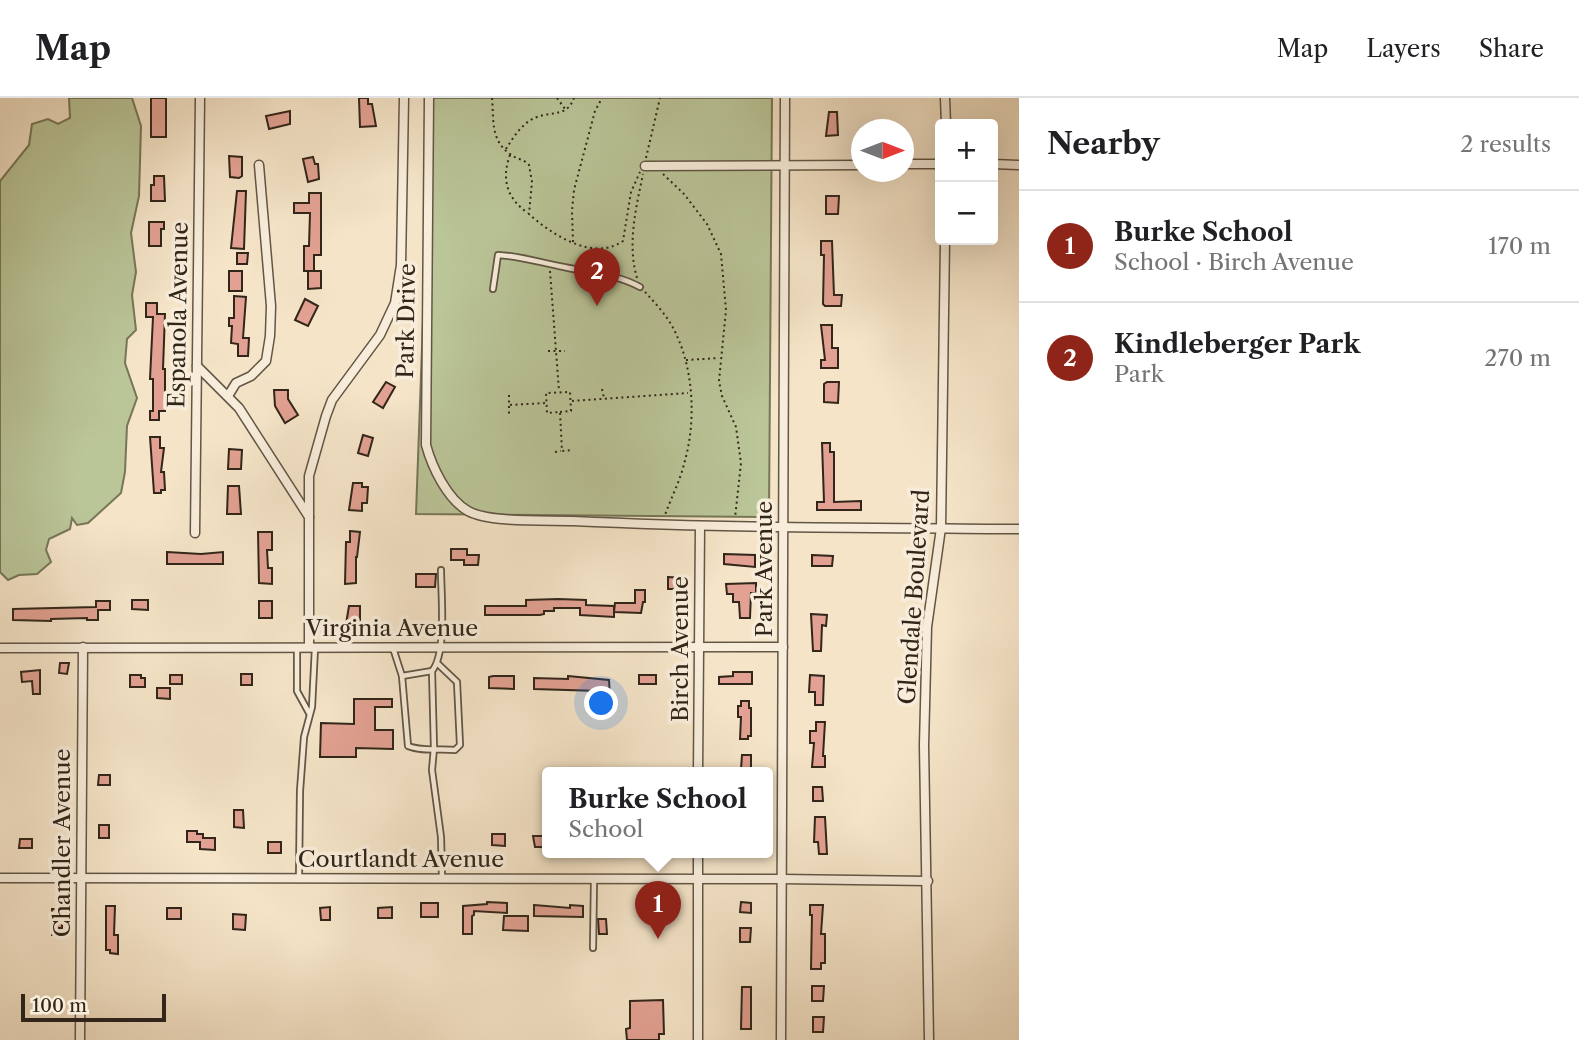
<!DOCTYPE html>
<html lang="en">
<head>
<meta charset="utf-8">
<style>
  body { margin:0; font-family:"Libre Caslon Text",serif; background:#f2f2f2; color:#202124 }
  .controls { position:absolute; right:21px; top:21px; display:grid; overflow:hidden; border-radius:7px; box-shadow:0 7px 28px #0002 }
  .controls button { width:63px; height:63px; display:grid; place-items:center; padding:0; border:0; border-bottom:2px solid #e0e0e0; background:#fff; color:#202124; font:35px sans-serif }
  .compass { position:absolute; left:851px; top:21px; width:63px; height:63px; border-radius:50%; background:#fff; box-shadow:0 7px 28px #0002; rotate:90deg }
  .scale { position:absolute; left:21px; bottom:18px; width:145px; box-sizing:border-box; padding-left:7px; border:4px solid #312619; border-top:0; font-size:19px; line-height:24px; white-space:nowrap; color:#312619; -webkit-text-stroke:5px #f8eddb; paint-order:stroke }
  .you { position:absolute; left:602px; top:606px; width:24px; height:24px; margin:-18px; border:5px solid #fff; border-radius:50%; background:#1a73e8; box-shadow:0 0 0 10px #1a73e833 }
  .badge { display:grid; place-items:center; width:46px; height:46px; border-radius:50%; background:#8f2418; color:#fff; font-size:23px; font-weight:700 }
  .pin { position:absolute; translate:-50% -58px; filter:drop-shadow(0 2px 4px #0008) }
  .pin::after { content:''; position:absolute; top:37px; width:24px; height:21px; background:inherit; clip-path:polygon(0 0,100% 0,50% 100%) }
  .popup { position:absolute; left:542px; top:669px; width:231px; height:91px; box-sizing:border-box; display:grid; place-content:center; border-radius:7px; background:#fff; filter:drop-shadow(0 2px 5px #0005); font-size:23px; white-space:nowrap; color:#757577 }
  .popup b { font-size:26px; color:#202124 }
  .popup::after { content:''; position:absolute; left:50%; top:100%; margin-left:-14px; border:14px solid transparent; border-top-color:#fff }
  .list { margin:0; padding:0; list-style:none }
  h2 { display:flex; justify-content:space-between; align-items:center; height:91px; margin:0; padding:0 28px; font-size:30px }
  h2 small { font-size:23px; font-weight:400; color:#757577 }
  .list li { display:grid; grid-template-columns:46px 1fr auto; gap:21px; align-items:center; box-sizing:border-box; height:112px; padding:0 28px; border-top:2px solid #e0e0e0 }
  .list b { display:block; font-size:26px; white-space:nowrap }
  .list p { margin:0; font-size:23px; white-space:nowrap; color:#757577 }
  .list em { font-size:23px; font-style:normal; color:#757577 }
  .map { position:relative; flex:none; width:1019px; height:942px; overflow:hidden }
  header { display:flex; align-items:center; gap:42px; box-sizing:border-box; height:98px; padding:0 35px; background:#fff; border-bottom:2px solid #e0e0e0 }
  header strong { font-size:33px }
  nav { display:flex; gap:38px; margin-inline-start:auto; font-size:24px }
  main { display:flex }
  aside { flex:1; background:#fff }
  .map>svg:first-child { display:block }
  .green { fill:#bac598; stroke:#767658; stroke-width:2 }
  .building { fill:#e2a192; stroke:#312619; stroke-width:2 }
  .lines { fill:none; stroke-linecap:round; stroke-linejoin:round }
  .lane-casing { stroke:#625645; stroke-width:8 }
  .street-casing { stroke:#625645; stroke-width:11 }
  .path { stroke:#312619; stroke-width:2; stroke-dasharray:2 3.5; stroke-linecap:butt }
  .lane { stroke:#f8eddb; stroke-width:4.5 }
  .street { stroke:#f8eddb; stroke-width:8 }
  .labels { text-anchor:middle; stroke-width:7; stroke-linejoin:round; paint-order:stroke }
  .street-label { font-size:23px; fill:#312619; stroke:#f8eddb }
</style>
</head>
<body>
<header>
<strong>Map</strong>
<nav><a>Map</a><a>Layers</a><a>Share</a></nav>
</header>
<main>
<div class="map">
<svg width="1019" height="942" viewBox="0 0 1019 942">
  <rect width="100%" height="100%" fill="#f5e4c8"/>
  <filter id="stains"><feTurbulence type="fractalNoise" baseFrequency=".00286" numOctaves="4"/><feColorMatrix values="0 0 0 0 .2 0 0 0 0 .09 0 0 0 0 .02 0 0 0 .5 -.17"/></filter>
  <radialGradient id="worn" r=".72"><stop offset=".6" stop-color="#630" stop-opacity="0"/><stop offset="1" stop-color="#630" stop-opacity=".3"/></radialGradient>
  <g class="green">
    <polygon points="69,0 132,0 141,28 139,98 131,135 136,174 132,197 136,232 127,241 125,265 137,300 127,328 125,374 121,395 88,425 77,427 72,420 70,431 49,441 46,452 51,464 37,476 19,477 8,482 0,474 0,83 29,47 32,26 48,21 58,26 70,20"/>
    <polygon points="431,0 772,0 769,419 416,416"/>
  </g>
  <g class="building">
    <rect x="151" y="0" width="15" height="39"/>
    <polygon points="359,0 368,0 368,6 372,6 376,28 360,29"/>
    <polygon points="290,13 290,26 269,31 266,18"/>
    <polygon points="829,14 837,14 838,37 826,38"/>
    <polygon points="229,58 242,59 242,78 239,80 230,79"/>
    <polygon points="313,59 315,66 318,66 319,81 308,84 303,61"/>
    <polygon points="154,78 164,78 165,103 151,103 151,87 154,87"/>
    <polygon points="237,93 246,93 244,151 231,150"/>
    <polygon points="309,95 321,95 321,157 314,157 314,173 304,173 304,148 309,148 310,115 294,115 294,105 309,105"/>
    <polygon points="826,98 839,98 838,116 826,116"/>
    <polygon points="149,124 164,124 164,131 161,131 161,148 149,148"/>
    <polygon points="821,143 832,143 834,197 842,197 841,208 825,208 823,206 824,157 821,157"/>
    <polygon points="237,155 248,155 247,166 237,166"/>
    <rect x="229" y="173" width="13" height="20"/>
    <polygon points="308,173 321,173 321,190 308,191"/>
    <polygon points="234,198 246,199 243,240 249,240 248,258 238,258 238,246 231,245 232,228 229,228 229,220 234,220"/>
    <polygon points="305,201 318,208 308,228 295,222"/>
    <polygon points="146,205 157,205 157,216 165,216 163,271 165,271 165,313 159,313 159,322 150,322 150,313 153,313 153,281 150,281 153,219 146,219"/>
    <polygon points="821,227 832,227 832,250 838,250 838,270 821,270 821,262 825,262"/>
    <polygon points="386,284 395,289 383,310 373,304"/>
    <polygon points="827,284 839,284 838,305 824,304 824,286"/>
    <polygon points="274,292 288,292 288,301 298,317 285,325 275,308"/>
    <polygon points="363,337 373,340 368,358 358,355"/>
    <polygon points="150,339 160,339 160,350 164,350 161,374 164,374 165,392 161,392 161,395 154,395"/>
    <polygon points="822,345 830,345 830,354 834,354 834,404 861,403 861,412 817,412 817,404 824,404"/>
    <polygon points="229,351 242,352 241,371 228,371"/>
    <polygon points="353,385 362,385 362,389 368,389 367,405 362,405 362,413 349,412"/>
    <polygon points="228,388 239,388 241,416 227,416"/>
    <polygon points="350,433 360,434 357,459 356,459 356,485 345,486 346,444 350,444"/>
    <polygon points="258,434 272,434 272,452 267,452 268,470 272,470 272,486 259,485"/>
    <polygon points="451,451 467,451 467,457 479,457 478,467 464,467 464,462 451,462"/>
    <polygon points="167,454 201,456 223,454 223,466 167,466"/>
    <polygon points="724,456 755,457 755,469 724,466"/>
    <polygon points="812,457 833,458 832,468 812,468"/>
    <polygon points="416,476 436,476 435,489 416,489"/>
    <polygon points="668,479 685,480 685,491 668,491"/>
    <polygon points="756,485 756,495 751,495 750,520 740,520 739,504 733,504 733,496 727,496 726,486"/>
    <polygon points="635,492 645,492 645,504 643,504 641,515 614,514 615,505 635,505"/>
    <polygon points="558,501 586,502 586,507 614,508 614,519 580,517 580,510 554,510 554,513 544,513 544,516 540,517 485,517 485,508 526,508 526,502"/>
    <polygon points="132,502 148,502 148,512 132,511"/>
    <polygon points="96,503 110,503 110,512 98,512 98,522 87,522 87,520 51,521 51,523 13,522 13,511 96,509"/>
    <rect x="259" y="503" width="13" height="17"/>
    <polygon points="349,508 360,508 360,526 346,526"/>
    <polygon points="811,516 827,517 826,528 822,527 821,553 813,553"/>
    <polygon points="60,565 69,565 67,576 59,575"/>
    <polygon points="40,572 40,596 33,596 32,583 22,584 21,574"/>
    <polygon points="733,574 752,574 752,586 719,586 719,579 733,578"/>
    <rect x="241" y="576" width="11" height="11"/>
    <polygon points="130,577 141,577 141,580 145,580 145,589 130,589"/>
    <rect x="170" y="577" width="12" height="9"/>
    <rect x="639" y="577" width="17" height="9"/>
    <polygon points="810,577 824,578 823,607 815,607 815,594 809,594"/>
    <polygon points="493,578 514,578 514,591 489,590 489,579"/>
    <polygon points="568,578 609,582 610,599 598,599 599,593 534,591 534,580 568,581"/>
    <polygon points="157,590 170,590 170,601 157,600"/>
    <polygon points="354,601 392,601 392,609 375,609 375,632 393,632 393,651 356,650 356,659 320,659 321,625 354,626"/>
    <polygon points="741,603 749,603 749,610 751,610 751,638 748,638 748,641 740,641 741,619 738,619 738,608 741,608"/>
    <polygon points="816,624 825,624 823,658 825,658 825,669 812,669 814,645 810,645 810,633 816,633"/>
    <polygon points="742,657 751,657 751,671 741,671"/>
    <polygon points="99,677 110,677 110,687 98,687"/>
    <polygon points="813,689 822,689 823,703 813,703"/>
    <polygon points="234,712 243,712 244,730 234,729"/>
    <polygon points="815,719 825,719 827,756 819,756 818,744 814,744"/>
    <rect x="99" y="727" width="10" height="13"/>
    <polygon points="187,733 197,733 197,736 203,736 203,740 215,740 215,752 200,751 200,744 187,744"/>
    <polygon points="492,736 505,736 505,748 492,747"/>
    <polygon points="533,738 544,738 544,749 535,749"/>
    <polygon points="20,741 32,741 32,750 19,750"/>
    <rect x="268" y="744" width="13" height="11"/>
    <polygon points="487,804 507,805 507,815 474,813 474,817 472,818 472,836 463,836 463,808 487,806"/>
    <polygon points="741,804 751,805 751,815 740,814"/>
    <rect x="421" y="805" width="17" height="14"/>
    <polygon points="534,807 570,810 570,807 583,808 583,819 534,818"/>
    <polygon points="810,807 823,807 821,836 825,836 825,865 821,865 821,871 811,871 812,817 810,817"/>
    <polygon points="106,808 115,808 114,837 118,837 118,856 110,855 110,852 106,852"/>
    <polygon points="330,809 330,822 321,822 320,810"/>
    <polygon points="392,809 392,820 378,820 378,810"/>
    <rect x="167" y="810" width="14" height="11"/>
    <polygon points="52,811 62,811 62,830 59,830 59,837 52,837"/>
    <polygon points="233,816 246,817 245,832 233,831"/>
    <polygon points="504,818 528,818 528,833 503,832"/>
    <polygon points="598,821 606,821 607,836 599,836"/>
    <polygon points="740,830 751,830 750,844 740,844"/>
    <polygon points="812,888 824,888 823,903 812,903"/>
    <polygon points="742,889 751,889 751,931 741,931"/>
    <polygon points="663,902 664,936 659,936 659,942 627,942 626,931 630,930 630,903"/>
    <polygon points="813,919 824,919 823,934 813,934"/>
  </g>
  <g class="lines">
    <g class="lane-casing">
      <g id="lane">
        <path d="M493,191L498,157C521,158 542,165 564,169C591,175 616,176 640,189"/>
        <path d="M441,472C441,497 447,555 432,573L434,650L432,672L441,739L442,780"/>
        <polyline points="297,550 297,593 309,615"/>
        <polyline points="393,550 402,578"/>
        <path d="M432,573L402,578L408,648C422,654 440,650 455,652L460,647L457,584L438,566"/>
        <polyline points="299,780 300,693 304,639 312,609 315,550"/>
        <polyline points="593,850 594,782"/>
      </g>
    </g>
    <g class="street-casing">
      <g id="street">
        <path d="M429,0L426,347C432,369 447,401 468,413C489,425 547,422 573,423C721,430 870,430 1019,431"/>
        <polyline points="945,0 946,26"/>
        <polyline points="904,66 940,66"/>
        <polyline points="993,66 1019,67"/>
        <polyline points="645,68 862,67"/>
        <polyline points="197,268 239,310 309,419 309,549"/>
        <polyline points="228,298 236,285 251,278 266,263 270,238 271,208 259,67"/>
        <polyline points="309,419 309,378 326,318 332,302 380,237 395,205 401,167 404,0"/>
        <polyline points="195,435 200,0"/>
        <polyline points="0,550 783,549"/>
        <polyline points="698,675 700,428"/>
        <polyline points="698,755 698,942"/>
        <polyline points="0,780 781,781 928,783"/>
        <polyline points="80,942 83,549"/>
        <polyline points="781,942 785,0"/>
        <polyline points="929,942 924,647 927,529 941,430 945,142"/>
      </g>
    </g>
    <g class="path">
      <path d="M492,0C494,21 490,42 510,56C516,61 524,61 529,67L532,84L529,116C551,136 593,164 623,143L631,94L640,74"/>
      <polyline points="557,0 565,11"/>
      <path d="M506,51C514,38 523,24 537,19C553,13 567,19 574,0"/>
      <path d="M510,57C501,81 507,101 528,115"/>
      <polyline points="646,60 660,0"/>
      <polyline points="663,76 684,96 707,126 721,156 726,212 719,283 722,298 736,329 741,365 735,420"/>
      <polyline points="573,144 572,113 574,92 595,13 602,0"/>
      <polyline points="550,173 559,293"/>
      <path d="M637,180C627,146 636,110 643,76"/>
      <path d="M645,194C657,207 670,221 677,238C694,275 696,326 684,366C680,383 671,400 665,417"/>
      <polyline points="548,253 565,253"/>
      <polyline points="686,262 719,260"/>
      <polyline points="602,291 604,300"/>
      <polyline points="509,297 509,307 546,305"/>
      <polyline points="572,303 688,295"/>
      <polyline points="509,308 509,316"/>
      <polyline points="560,314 571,313 570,294 546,295 547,315 560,314 562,353 572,352"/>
      <polyline points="555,354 561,353"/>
    </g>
    <use href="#lane" class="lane"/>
    <use href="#street" class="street"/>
  </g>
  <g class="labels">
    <g class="street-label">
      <text transform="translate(178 217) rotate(-89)" y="8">Espanola Avenue</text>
      <text transform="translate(406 223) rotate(-89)" y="8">Park Drive</text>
      <text transform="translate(764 471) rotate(-90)" y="8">Park Avenue</text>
      <text transform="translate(914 499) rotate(-86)" y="8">Glendale Boulevard</text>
      <text x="392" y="538">Virginia Avenue</text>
      <text transform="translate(680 551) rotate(-90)" y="8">Birch Avenue</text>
      <text transform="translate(62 745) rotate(-90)" y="8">Chandler Avenue</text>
      <text x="401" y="769">Courtlandt Avenue</text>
    </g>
  </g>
  <rect width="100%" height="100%" filter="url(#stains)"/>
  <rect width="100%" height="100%" fill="url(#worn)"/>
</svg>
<div class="controls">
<button>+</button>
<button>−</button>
</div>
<svg class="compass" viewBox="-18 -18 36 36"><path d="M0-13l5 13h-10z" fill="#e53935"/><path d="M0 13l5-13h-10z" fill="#757577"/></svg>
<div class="scale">100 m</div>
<div class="you"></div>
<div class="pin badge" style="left:658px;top:841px">1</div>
<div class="popup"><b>Burke School</b>School</div>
<div class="pin badge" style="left:597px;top:208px">2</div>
</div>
<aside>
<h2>Nearby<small>2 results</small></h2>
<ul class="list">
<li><span class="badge">1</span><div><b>Burke School</b><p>School · Birch Avenue</p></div><em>170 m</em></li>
<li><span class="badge">2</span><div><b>Kindleberger Park</b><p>Park</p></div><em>270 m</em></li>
</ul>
</aside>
</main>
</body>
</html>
